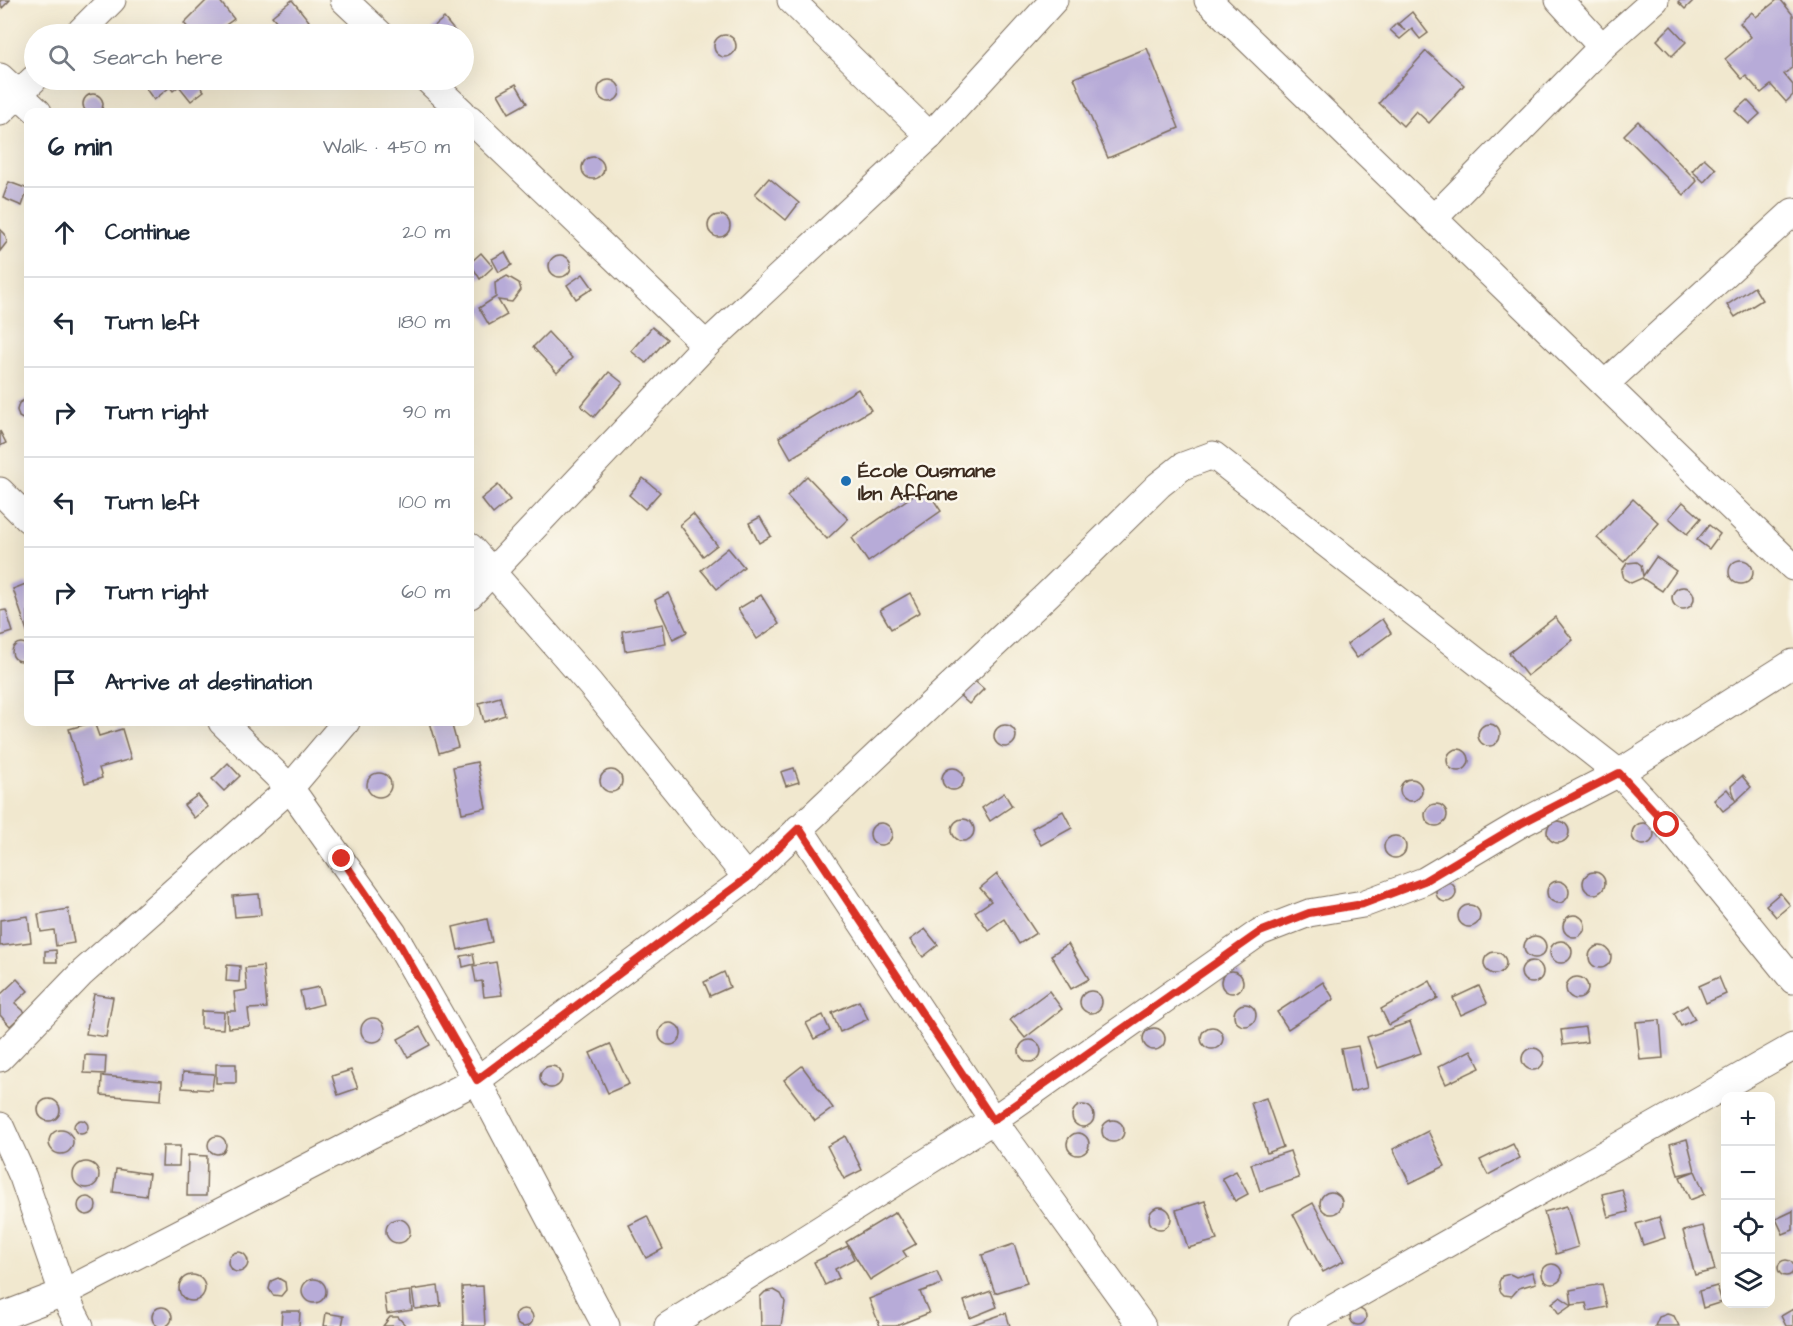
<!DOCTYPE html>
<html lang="en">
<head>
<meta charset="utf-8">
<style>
  body { margin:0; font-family:"Architects Daughter",sans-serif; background:#f6f6f7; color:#1f2937 }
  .controls { position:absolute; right:18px; bottom:18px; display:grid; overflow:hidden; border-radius:12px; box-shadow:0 6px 24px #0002 }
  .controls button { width:54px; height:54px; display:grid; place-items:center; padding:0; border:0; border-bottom:2px solid #e0e1e3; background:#fff; color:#1f2937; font:30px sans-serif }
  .stop { position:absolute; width:18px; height:18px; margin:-14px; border:4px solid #d93025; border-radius:50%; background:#fff }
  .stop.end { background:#d93025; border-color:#fff; box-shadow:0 2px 6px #0008 }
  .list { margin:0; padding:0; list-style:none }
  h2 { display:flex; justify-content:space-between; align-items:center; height:78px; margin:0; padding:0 24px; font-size:26px }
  h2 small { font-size:20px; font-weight:400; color:#747a83 }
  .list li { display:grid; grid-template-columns:39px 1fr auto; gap:18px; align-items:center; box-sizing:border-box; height:90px; padding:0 24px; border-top:2px solid #e0e1e3 }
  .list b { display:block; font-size:22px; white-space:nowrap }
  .list em { font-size:20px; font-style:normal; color:#747a83 }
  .icon { flex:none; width:33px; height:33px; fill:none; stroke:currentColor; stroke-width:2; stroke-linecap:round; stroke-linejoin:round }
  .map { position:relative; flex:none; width:1793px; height:1326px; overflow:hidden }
  .search { position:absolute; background:#fff; box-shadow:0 6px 24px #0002; left:24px; top:24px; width:450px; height:66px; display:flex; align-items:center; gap:15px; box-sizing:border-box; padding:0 21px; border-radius:33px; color:#747a83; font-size:22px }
  .panel { position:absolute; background:#fff; box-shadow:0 6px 24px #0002; left:24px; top:108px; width:450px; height:618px; border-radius:12px }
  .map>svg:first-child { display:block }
  .building { fill:#b7abd8 }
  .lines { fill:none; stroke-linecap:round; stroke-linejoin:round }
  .minor-casing { stroke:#7b6c5c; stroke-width:29 }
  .minor { stroke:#fff; stroke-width:27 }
  .route { stroke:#d93025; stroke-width:8 }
  .poi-dot { fill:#1f6fb2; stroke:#fbf7ec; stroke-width:2 }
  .labels { text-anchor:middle; stroke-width:5; stroke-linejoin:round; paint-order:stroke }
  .poi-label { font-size:20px; font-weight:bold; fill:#3b2a1e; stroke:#fbf7ec; text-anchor:start }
</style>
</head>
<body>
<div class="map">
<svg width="1793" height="1326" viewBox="0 0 1793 1326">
  <rect width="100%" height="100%" fill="#fbf7ec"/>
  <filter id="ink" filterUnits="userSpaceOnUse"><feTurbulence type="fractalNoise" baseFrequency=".0167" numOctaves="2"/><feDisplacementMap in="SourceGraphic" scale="12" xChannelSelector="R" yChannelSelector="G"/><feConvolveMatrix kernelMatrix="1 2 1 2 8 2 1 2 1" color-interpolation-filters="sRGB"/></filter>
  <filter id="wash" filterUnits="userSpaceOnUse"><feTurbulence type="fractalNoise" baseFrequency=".008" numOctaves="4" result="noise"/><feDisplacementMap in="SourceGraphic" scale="24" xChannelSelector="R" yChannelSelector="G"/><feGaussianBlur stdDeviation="1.35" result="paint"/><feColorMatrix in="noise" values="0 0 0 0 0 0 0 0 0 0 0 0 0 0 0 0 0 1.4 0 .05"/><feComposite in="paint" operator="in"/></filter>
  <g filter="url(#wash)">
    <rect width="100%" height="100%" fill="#f1e8cf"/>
    <g id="blocks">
      <g class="building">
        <polygon points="0,0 10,0 2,8"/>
        <polygon points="207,0 219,0 234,19 213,34 193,34 184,23"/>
        <polygon points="292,0 309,21 292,34 287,34 272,16"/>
        <polygon points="1680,0 1694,0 1685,9 1678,2"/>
        <polygon points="1777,0 1781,0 1793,15 1793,67 1784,74 1793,85 1793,95 1786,102 1771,85 1761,93 1746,76 1742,79 1725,59 1751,37 1740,23 1752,12 1756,17"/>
        <polygon points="1412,12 1428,33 1420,39 1412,29 1400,39 1390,30 1397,23 1405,31 1399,23"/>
        <polygon points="444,18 457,34 427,34 426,33"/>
        <polygon points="1671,26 1686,42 1672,56 1657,40"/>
        <circle cx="725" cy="46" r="11"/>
        <polygon points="1147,48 1179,128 1108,158 1074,78"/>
        <polygon points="1426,51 1464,85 1429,123 1416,111 1403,126 1379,103"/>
        <polygon points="159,80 206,80 199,85 204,91 191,101 179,86 173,91 170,87 154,100 146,89"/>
        <circle cx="609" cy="91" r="11"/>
        <polygon points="516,84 527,103 509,113 498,94"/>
        <circle cx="93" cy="104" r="10"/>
        <polygon points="1747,100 1760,114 1749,124 1735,111"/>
        <polygon points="1638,121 1697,181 1684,195 1624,135"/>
        <circle cx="593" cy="168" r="11"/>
        <polygon points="1704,158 1716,169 1704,182 1692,171"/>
        <polygon points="769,178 799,203 786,220 755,194"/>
        <polygon points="9,182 28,189 22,206 3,198"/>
        <circle cx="719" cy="226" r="11"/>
        <polygon points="0,229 5,234 7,242 0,251"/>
        <polygon points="505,252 512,265 499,272 492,259"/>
        <polygon points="481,253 493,267 480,279 470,263"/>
        <circle cx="560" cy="266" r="11"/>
        <polygon points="583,274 593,288 576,299 567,285"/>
        <polygon points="507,276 519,283 521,290 512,302 498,300 507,315 489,325 479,308 496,297 495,283"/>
        <polygon points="1754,287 1762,300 1735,317 1727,305"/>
        <polygon points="652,327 667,339 646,363 631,351"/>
        <polygon points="548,332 572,358 557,373 533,347"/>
        <polygon points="609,372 623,383 594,417 581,406"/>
        <polygon points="858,389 871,410 791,458 779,437"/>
        <polygon points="26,399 28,399 28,420 26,421 19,417 17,410 19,403"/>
        <polygon points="0,431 6,443 0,446"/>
        <polygon points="807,476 848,519 827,539 787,496"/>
        <polygon points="643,478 660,492 645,509 629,495"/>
        <polygon points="498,485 510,500 493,514 481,499"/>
        <polygon points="925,487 941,511 868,562 852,538"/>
        <polygon points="1633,499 1659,523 1624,562 1597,538"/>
        <polygon points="1683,502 1701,518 1687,534 1669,518"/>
        <polygon points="693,514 717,545 703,556 680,525"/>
        <polygon points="760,517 771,536 759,543 749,523"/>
        <polygon points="1709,525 1720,534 1709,549 1697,540"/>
        <polygon points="728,548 744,567 717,589 701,570"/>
        <polygon points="1656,557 1676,571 1662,591 1642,578 1631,583 1624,579 1622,571 1627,563 1637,562 1641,565 1643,576"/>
        <circle cx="1741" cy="572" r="12"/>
        <polygon points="28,583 28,634 13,589"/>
        <circle cx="1683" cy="598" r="11"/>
        <polygon points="669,593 687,632 673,639 655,600"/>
        <polygon points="910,593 920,612 891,629 880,610"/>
        <polygon points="761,595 779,624 757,639 738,609"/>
        <polygon points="6,610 13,632 0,636 0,611"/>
        <polygon points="1555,617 1573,640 1527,676 1509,653"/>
        <polygon points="1382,619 1391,633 1357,658 1347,644"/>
        <polygon points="663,624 666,644 625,651 622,631"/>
        <circle cx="21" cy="652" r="9"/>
        <polygon points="970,677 984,689 969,704 956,692"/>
        <polygon points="500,697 505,715 484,722 479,703"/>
        <polygon points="94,722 99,736 122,729 131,759 99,768 102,778 85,783 69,729"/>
        <polygon points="430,722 451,722 458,747 439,753"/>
        <circle cx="1489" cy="735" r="11"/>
        <circle cx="1005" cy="736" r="11"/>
        <circle cx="1458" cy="760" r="11"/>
        <polygon points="477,762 486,808 462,813 453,767"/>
        <polygon points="228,763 240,776 224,791 212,779"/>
        <polygon points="794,768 799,782 786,786 781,772"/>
        <circle cx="953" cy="779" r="11"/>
        <circle cx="611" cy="781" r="11"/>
        <circle cx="379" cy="785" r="12"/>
        <polygon points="1742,776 1751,787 1736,801 1723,811 1714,800 1727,789 1736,801 1731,786"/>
        <circle cx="1411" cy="790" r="11"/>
        <polygon points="1004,793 1012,806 990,821 982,808"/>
        <polygon points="198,795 208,807 194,818 184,805"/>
        <circle cx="1436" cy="815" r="11"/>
        <polygon points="1063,811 1072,828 1041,845 1032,828"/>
        <circle cx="963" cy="830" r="11"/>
        <circle cx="1558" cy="832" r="11"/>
        <circle cx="881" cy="834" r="11"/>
        <circle cx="1643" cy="834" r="11"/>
        <circle cx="1395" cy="847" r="11"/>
        <circle cx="1594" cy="883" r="11"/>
        <polygon points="997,874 1036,933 1019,944 1004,919 988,930 975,912 991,901 980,888"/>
        <circle cx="1558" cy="892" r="11"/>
        <circle cx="1446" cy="892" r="10"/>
        <polygon points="1780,893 1790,905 1776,917 1766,905"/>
        <polygon points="259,894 261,915 235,917 233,896"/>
        <circle cx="1469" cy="916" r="11"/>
        <polygon points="68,909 74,943 56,946 54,930 41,932 38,914"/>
        <circle cx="1574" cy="926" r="11"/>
        <polygon points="28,916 31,942 0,946 0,920"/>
        <polygon points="487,919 492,942 458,950 453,927"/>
        <polygon points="925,929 938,945 923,957 910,940"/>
        <circle cx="1535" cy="947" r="11"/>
        <circle cx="1561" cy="952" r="11"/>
        <polygon points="1068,944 1089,979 1071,989 1051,955"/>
        <circle cx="1600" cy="957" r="11"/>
        <polygon points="56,950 57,962 45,962 45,951"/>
        <circle cx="1495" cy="963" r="11"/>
        <polygon points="473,954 475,964 463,967 461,956"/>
        <circle cx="1532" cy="972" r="11"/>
        <polygon points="496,962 502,995 484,997 482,981 476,982 473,966"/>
        <polygon points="227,965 240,966 239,982 226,981"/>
        <polygon points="263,966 267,1008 248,1009 250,1026 228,1028 227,1011 236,1011 234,992 247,990 245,968"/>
        <circle cx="1232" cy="982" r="11"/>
        <polygon points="724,972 730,987 710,996 704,982"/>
        <polygon points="1719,977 1726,994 1706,1003 1699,986"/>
        <circle cx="1577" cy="988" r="11"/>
        <polygon points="17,979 28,991 15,1003 25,1012 10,1026 0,1015 0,995"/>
        <polygon points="1430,981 1438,998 1389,1025 1381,1009"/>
        <polygon points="1323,982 1334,999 1288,1029 1277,1012"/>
        <polygon points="1479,986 1487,1003 1461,1015 1453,998"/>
        <polygon points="319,987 323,1004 304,1009 300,991"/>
        <polygon points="1049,991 1062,1009 1025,1038 1010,1020"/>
        <circle cx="1091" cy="1002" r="11"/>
        <polygon points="94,994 113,997 106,1037 86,1034"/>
        <polygon points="859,1001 868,1019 840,1032 832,1013"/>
        <circle cx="1245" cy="1015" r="11"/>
        <polygon points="1687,1005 1695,1019 1681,1026 1674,1013"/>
        <polygon points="201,1011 224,1012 223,1029 201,1028"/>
        <polygon points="823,1015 830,1031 814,1039 806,1023"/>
        <circle cx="373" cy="1030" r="12"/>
        <polygon points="1660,1020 1663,1058 1640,1060 1636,1022"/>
        <polygon points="1410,1022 1421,1053 1378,1068 1367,1037"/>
        <circle cx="670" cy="1034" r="11"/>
        <polygon points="420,1027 430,1045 408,1057 398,1039"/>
        <polygon points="1585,1027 1587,1042 1563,1045 1561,1030"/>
        <circle cx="1212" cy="1038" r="11"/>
        <circle cx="1154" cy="1039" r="11"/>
        <circle cx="1030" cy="1051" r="11"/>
        <polygon points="610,1044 629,1084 608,1093 590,1053"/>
        <polygon points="1358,1046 1367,1088 1350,1092 1341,1049"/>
        <circle cx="1533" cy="1059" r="11"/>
        <polygon points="1471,1050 1480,1068 1446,1084 1438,1067"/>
        <polygon points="85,1055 106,1056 105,1074 84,1073"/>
        <rect x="216" y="1064" width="20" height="19"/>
        <polygon points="802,1066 833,1108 815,1121 784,1080"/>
        <circle cx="551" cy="1077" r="11"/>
        <polygon points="351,1070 358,1088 338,1095 332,1076"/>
        <polygon points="183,1072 214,1074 212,1090 182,1088"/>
        <polygon points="102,1076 162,1081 161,1100 101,1095"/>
        <polygon points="1266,1098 1283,1147 1267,1153 1251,1103"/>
        <circle cx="49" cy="1110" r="11"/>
        <circle cx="1083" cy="1116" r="11"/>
        <circle cx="1113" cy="1131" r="11"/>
        <circle cx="81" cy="1127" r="7"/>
        <circle cx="61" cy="1142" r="12"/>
        <polygon points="1428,1131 1445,1166 1410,1183 1393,1149"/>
        <circle cx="1078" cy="1144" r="11"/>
        <circle cx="217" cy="1145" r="9"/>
        <polygon points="845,1136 862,1170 844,1179 827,1146"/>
        <polygon points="1687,1139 1695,1171 1705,1194 1690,1200 1680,1177 1695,1171 1678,1175 1670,1144"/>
        <polygon points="1513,1144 1520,1158 1488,1175 1480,1160"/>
        <polygon points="163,1146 180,1146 179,1166 162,1166"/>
        <polygon points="1290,1151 1299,1178 1260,1191 1251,1164"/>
        <polygon points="188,1155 207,1156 206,1196 187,1196"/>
        <circle cx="86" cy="1175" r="13"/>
        <polygon points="116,1169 149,1174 146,1196 113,1192"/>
        <polygon points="1236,1171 1248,1194 1235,1201 1222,1178"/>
        <polygon points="1622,1189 1628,1212 1608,1217 1602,1194"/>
        <circle cx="1331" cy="1203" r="11"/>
        <circle cx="87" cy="1206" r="9"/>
        <polygon points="1205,1201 1217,1240 1188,1248 1176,1210"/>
        <polygon points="1313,1203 1344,1261 1323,1272 1293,1214"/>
        <polygon points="1567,1206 1578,1247 1556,1254 1544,1212"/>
        <circle cx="1160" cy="1218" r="11"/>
        <polygon points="1793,1211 1793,1230 1783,1234 1776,1219 1770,1222 1770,1213 1776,1219"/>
        <polygon points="896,1212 916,1244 903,1251 907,1257 870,1280 846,1242"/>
        <polygon points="647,1216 663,1249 646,1258 629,1225"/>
        <polygon points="1659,1217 1665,1238 1643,1245 1636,1224"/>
        <circle cx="398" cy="1231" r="12"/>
        <polygon points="1703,1226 1715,1270 1695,1275 1683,1231"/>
        <polygon points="1014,1244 1027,1283 995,1293 982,1255"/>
        <polygon points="848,1246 854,1259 835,1269 839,1278 825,1285 814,1262"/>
        <circle cx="238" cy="1262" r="10"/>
        <circle cx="1786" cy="1268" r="8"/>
        <circle cx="1552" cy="1274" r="10"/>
        <polygon points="937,1272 942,1284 920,1292 929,1313 896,1326 880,1326 869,1299"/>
        <polygon points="1532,1272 1536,1283 1519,1288 1512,1296 1504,1295 1500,1291 1499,1282 1502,1276 1510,1274 1516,1277"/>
        <circle cx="192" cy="1288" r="13"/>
        <polygon points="278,1278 285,1282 286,1290 281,1296 273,1295 269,1289 271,1281"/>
        <circle cx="314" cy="1291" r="12"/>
        <polygon points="1602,1284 1607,1307 1588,1311 1586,1303 1572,1305 1570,1290"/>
        <polygon points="438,1286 441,1306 415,1309 412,1290"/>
        <polygon points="483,1286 485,1326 463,1326 462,1287"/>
        <polygon points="1717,1286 1722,1302 1703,1308 1699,1291"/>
        <polygon points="774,1290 781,1294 785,1302 781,1326 761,1326 760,1297 765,1292"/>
        <polygon points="410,1291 412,1310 387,1314 384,1294"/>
        <polygon points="991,1291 997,1307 970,1318 964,1301"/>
        <polygon points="1560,1297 1572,1305 1559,1314 1552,1303"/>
        <circle cx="162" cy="1317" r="10"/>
        <circle cx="524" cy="1318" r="9"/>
        <circle cx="1358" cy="1317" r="8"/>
        <polygon points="1793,1309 1793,1326 1786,1326 1781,1316"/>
        <polygon points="282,1311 300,1311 299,1326 281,1326"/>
        <polygon points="326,1313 344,1316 342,1326 324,1326"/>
        <polygon points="1006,1313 1010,1326 968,1326"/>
        <polygon points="1667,1314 1674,1316 1679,1326 1655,1326 1659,1317"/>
        <polygon points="390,1317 398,1317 406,1326 383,1326"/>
      </g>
    </g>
  </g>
  <g filter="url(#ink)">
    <use href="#blocks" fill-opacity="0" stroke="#7b6c5c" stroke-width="1.5"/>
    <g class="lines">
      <g class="minor-casing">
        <g id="minor">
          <polyline points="344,0 380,34"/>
          <polyline points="791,0 930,136"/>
          <polyline points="1208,0 1793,567"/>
          <polyline points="1559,0 1602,47"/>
          <polyline points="78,34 112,0"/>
          <polyline points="0,77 38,112"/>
          <polyline points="428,80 462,112"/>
          <polyline points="0,112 34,79"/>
          <polyline points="470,119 706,345"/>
          <polyline points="1434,218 1602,47 1655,0"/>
          <polyline points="1605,384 1793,212"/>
          <polyline points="0,491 28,519"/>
          <polyline points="470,547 590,684 747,878"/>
          <polyline points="470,595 706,345 930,136 1054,0"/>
          <polyline points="222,722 290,788 393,933 477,1080 606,1326"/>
          <polyline points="799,828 993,1120 1142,1326"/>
          <polyline points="0,1058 81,974 290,788 346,722"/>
          <polyline points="0,1126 23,1177 63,1293 80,1326"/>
          <polyline points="0,1317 63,1293 477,1080 747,878 1047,595 1159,485 1183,466 1213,455 1619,773 1667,825 1793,980"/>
          <polyline points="668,1326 993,1120 1260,932 1309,913 1363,904 1424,881 1520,824 1619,773 1793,663"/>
          <polyline points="1302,1326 1793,1047"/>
        </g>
      </g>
      <use href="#minor" class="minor"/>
    </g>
  </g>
  <g class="lines" filter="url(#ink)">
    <polyline class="route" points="342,859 393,933 477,1080 747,878 799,828 993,1120 1260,932 1309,913 1363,904 1424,881 1520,824 1619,773 1667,825"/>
  </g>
  <circle class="poi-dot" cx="846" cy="481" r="6"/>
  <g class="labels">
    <g class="poi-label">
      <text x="858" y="477">École Ousmane<tspan x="858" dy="23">Ibn Affane</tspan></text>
    </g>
  </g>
</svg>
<div class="controls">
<button>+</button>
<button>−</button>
<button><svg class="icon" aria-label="locate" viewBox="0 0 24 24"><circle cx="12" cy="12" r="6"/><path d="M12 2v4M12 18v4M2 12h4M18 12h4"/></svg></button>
<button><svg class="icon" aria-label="layers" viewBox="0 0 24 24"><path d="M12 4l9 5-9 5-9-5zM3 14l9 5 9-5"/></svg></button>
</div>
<div class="stop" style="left:1667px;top:825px"></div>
<div class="stop end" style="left:342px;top:859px"></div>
<div class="search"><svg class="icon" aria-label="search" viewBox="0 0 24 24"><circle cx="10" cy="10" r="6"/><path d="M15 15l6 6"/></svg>Search here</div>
<section class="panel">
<h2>6 min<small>Walk · 450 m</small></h2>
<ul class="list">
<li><svg class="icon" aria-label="ahead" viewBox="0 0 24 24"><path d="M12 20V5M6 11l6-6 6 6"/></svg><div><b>Continue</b></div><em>20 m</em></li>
<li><svg class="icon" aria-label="left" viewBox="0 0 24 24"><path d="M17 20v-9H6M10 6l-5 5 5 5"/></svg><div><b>Turn left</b></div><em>180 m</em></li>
<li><svg class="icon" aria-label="right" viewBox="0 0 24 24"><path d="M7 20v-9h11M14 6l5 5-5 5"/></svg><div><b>Turn right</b></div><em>90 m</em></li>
<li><svg class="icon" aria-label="left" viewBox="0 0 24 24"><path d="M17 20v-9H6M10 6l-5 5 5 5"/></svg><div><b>Turn left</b></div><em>100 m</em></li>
<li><svg class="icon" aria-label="right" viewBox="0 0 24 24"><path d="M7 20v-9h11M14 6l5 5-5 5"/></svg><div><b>Turn right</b></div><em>60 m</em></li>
<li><svg class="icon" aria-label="arrive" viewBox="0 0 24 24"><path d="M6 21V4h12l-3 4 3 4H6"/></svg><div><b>Arrive at destination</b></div></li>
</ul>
</section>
</div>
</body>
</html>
